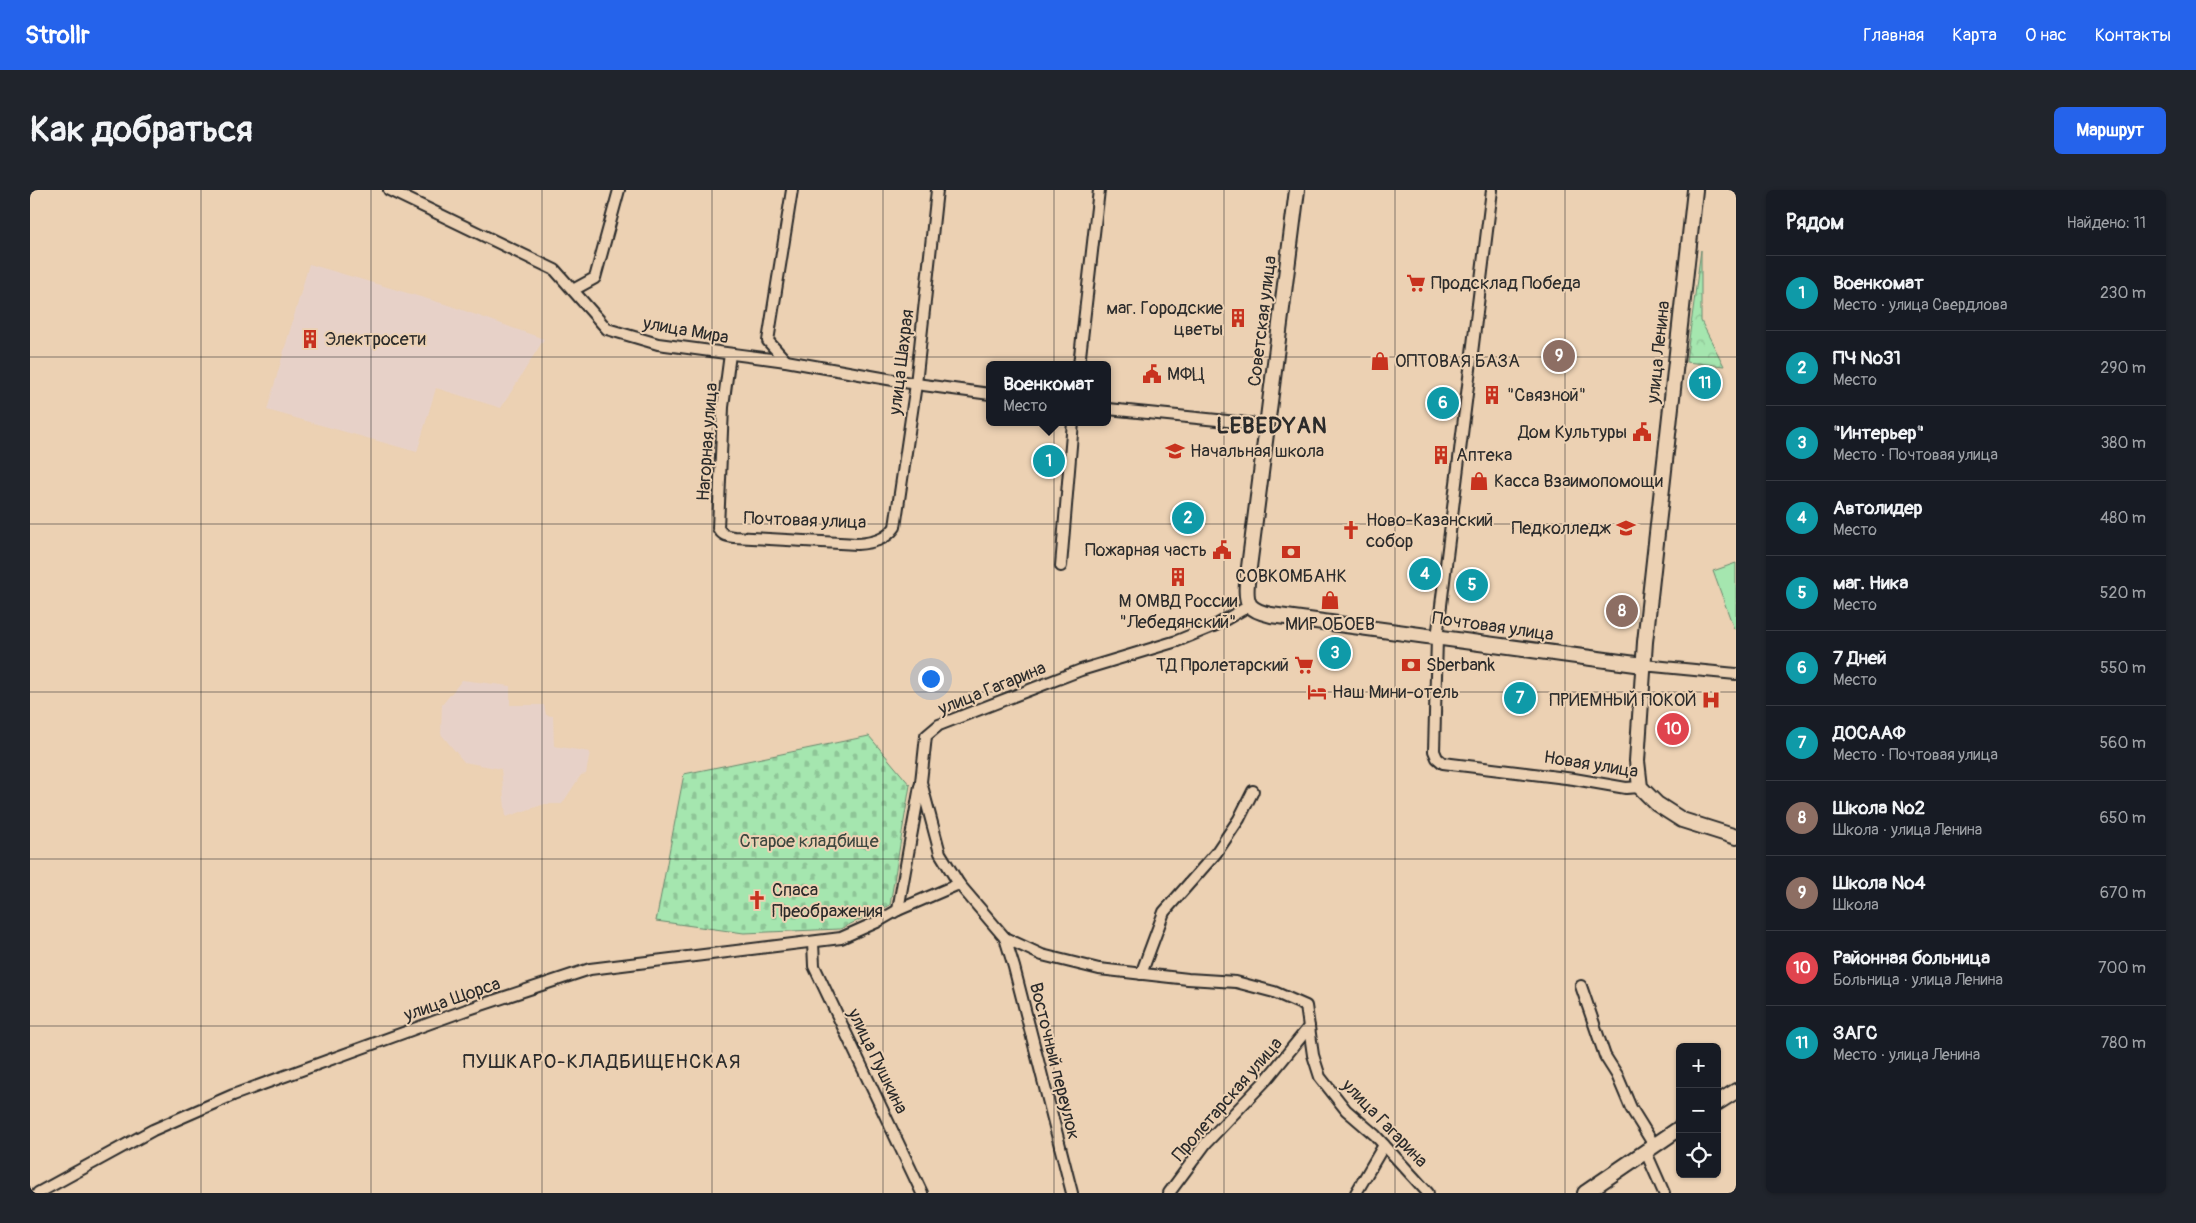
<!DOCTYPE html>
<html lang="ru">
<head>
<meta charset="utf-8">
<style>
  body { margin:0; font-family:Pangolin,sans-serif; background:#20242c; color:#f1f3f6 }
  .controls { position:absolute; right:15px; bottom:15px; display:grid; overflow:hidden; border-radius:8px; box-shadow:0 1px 4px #0004 }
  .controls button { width:45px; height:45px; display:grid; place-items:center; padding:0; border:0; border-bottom:1px solid #363941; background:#171b24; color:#f1f3f6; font:25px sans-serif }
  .you { position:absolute; left:900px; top:488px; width:18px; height:18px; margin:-12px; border:4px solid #fff; border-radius:50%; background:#1a73e8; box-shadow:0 0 0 8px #1a73e833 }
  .badge { display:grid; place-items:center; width:32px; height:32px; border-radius:50%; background:#2563eb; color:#fff; font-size:16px; font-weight:700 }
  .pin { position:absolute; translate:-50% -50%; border:2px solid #fff; box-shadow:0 1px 5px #0006 }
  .popup { position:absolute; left:956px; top:171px; width:125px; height:65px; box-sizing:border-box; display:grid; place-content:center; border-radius:8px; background:#171b24; filter:drop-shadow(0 1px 4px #0005); font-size:16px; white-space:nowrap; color:#9ea1a6 }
  .popup b { font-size:19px; color:#f1f3f6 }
  .popup::after { content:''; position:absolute; left:50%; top:100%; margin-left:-10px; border:10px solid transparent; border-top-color:#171b24 }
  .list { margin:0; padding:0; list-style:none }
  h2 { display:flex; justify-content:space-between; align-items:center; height:65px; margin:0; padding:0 20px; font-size:21px }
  h2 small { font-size:16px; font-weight:400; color:#9ea1a6 }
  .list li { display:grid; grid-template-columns:32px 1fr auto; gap:15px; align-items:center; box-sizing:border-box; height:75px; padding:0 20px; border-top:1px solid #363941 }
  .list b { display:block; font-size:19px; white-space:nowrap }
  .list p { margin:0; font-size:16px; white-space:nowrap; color:#9ea1a6 }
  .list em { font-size:16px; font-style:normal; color:#9ea1a6 }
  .icon { flex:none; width:28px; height:28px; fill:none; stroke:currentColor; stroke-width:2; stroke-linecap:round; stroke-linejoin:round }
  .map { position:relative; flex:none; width:1706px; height:1003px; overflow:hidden; border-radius:8px }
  header { display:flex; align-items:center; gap:30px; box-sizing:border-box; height:70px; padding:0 25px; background:#2563eb; color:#fff }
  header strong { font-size:24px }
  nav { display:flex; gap:28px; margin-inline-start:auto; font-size:18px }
  .intro { display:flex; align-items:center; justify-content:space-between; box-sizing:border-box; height:120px; padding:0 30px }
  h1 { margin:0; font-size:35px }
  .button { padding:12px 22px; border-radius:8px; background:#2563eb; color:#fff; font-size:18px; font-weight:700 }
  main { display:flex; gap:30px; padding:0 30px }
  aside { flex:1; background:#171b24; border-radius:8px; box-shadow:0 1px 4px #0004 }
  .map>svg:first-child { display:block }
  .built { fill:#e7d1c8 }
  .forest { fill:url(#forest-crowns); stroke:#68886d }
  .cemetery { fill:url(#cemetery-stones); stroke:#68886d }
  .garden { fill:#a5e6af; stroke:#68886d }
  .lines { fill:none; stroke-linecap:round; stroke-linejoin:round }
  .minor-casing { stroke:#2b2b2b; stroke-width:14 }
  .major-casing { stroke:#2b2b2b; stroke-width:18 }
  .minor { stroke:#ecd1b3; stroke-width:10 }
  .major { stroke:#ecd1b3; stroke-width:14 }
  .grid { fill:none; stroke:#2b2b2b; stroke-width:1; stroke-opacity:0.55 }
  .labels { text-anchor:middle; stroke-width:4; stroke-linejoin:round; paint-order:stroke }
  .poi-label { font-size:18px; fill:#2b2b2b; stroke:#ecd1b3; text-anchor:start }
  .street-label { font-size:18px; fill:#2b2b2b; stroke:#ecd1b3 }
  .park-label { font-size:18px; fill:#3d473f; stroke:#ecd1b3 }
  .quarter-label { font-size:20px; letter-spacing:1px; fill:#2b2b2b; stroke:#ecd1b3 }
  .district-label { font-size:22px; font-weight:bold; letter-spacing:1px; fill:#2b2b2b; stroke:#ecd1b3 }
</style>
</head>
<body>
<header>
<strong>Strollr</strong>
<nav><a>Главная</a><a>Карта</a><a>О нас</a><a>Контакты</a></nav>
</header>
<div class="intro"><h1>Как добраться</h1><a class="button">Маршрут</a></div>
<main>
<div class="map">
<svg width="1706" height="1003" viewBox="0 0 1706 1003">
  <defs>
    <pattern id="forest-crowns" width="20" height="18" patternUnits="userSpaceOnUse" patternTransform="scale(1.25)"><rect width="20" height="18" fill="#a5e6af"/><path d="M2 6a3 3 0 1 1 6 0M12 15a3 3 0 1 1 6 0" fill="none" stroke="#8ec597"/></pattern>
    <pattern id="cemetery-stones" width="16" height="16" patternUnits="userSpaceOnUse" patternTransform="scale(1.25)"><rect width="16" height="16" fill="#a5e6af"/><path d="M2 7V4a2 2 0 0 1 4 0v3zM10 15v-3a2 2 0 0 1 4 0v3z" fill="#8ec597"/></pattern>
  </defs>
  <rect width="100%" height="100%" fill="#ecd1b3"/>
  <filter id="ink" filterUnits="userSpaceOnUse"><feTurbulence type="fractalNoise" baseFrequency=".02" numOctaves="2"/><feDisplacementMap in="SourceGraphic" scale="10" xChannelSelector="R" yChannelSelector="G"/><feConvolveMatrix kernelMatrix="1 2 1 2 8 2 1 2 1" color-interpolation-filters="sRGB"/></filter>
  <g filter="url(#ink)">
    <g class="built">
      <polygon points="279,74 418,115 514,149 471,218 406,198 387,262 237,220"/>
      <polygon points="432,490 480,496 480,515 514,515 516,525 523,526 524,556 560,562 556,584 551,585 532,614 515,614 476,627 471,579 434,572 411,544 412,515"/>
    </g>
    <polygon class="forest" points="1671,60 1671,131 1694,176 1656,172"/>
    <polygon class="cemetery" points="839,546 880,595 860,715 810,739 714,743 626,731 654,584"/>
    <polygon class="garden" points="1706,373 1706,438 1704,439 1683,381"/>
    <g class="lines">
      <g class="minor-casing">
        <g id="minor">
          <polyline points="359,0 525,80 577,139 628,154 756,171 886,194 960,204"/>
          <polyline points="1462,0 1407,448 1404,561 1407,568 1413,573 1544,589 1596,598 1610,597"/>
          <polyline points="543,100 565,88 589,0"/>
          <path d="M700,164L693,217L688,338C692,345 696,346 704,347L827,354C842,353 856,350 865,337L886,194L907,0"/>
          <polyline points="756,171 738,151 762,0"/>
          <polyline points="1049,175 1069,0"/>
          <polyline points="1078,219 1237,235"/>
          <polyline points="1031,376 1043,232"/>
          <polyline points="1219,416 1186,435 1147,451 1051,480 909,535 896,546 891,592 910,663 929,694 975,748 1012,765 1069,779 1158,789 1206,792 1244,802 1276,816 1283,865 1290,887 1316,920 1345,945 1398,1003"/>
          <polyline points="1613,475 1706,484"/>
          <polyline points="868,720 890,596"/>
          <polyline points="975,748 984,777 1042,1003"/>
          <polyline points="783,752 784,776 892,1003"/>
          <polyline points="1111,784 1134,722 1186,663 1209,629 1223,601"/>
          <polyline points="1551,796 1575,866 1587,885 1601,918 1624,955"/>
          <polyline points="1615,960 1634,1003"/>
          <polyline points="8,1003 123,940 203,905 436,820 560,779 811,748 847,732 868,720 929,694"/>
          <polyline points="1139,1003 1176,953 1237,889 1279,837"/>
          <polyline points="1326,1003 1354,955"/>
        </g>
      </g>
      <g class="major-casing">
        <g id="major">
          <path d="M1267,0L1217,393C1215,415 1219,420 1241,425L1613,475"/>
          <polyline points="1665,0 1615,452 1607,571 1610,597 1627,614 1652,630 1706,647"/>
          <polyline points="1687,913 1706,901"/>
          <polyline points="1555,1003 1650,938"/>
        </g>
      </g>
      <use href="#minor" class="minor"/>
      <use href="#major" class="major"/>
    </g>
  </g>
  <path class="grid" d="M171,0V1003M341,0V1003M512,0V1003M682,0V1003M853,0V1003M1024,0V1003M1194,0V1003M1365,0V1003M1535,0V1003M0,167H1706M0,334H1706M0,502H1706M0,669H1706M0,836H1706"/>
  <defs>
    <g id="supermarket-bare" transform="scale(1.5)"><path d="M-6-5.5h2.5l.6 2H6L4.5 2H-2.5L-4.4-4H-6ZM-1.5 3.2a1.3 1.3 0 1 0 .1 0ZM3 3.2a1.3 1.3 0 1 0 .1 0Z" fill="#c8321e" stroke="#ecd1b3" stroke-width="2.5" paint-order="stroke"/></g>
    <g id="building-bare" transform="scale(1.5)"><path d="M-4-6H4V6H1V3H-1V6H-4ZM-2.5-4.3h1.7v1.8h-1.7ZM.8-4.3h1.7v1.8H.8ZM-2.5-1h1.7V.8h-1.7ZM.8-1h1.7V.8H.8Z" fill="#c8321e" stroke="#ecd1b3" stroke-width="2.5" paint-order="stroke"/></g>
    <g id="shop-bare" transform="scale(1.5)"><path d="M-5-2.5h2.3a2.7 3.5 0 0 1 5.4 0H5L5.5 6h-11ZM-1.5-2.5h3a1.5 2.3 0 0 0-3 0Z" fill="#c8321e" stroke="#ecd1b3" stroke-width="2.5" paint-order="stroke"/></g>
    <g id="civic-bare" transform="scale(1.5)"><path d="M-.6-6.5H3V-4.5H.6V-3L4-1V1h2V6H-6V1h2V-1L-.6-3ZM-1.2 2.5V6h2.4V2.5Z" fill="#c8321e" stroke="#ecd1b3" stroke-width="2.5" paint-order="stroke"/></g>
    <g id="school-bare" transform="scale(1.5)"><path d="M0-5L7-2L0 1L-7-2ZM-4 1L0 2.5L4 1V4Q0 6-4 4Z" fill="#c8321e" stroke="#ecd1b3" stroke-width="2.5" paint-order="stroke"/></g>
    <g id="university-bare" transform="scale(1.5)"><path d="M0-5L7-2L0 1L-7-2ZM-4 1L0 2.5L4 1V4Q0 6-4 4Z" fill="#c8321e" stroke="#ecd1b3" stroke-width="2.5" paint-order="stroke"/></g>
    <g id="church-bare" transform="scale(1.5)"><path d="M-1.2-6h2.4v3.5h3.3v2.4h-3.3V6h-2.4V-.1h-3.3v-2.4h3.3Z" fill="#c8321e" stroke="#ecd1b3" stroke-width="2.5" paint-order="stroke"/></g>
    <g id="bank-bare" transform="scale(1.5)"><path d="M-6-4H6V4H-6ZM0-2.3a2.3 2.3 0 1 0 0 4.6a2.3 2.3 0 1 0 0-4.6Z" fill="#c8321e" stroke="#ecd1b3" stroke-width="2.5" paint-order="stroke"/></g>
    <g id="hotel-bare" transform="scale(1.5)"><path d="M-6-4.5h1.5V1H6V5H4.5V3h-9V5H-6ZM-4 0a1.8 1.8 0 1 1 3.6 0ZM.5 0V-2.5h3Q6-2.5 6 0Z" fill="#c8321e" stroke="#ecd1b3" stroke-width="2.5" paint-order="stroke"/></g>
    <g id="hospital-bare" transform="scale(1.5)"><path d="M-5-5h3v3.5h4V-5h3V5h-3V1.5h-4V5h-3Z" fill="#c8321e" stroke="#ecd1b3" stroke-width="2.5" paint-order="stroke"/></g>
  </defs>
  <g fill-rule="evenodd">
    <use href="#supermarket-bare" x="1386" y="93"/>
    <use href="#building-bare" x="1208" y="128"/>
    <use href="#building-bare" x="280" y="149"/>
    <use href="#shop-bare" x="1350" y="171"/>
    <use href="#civic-bare" x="1122" y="184"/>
    <use href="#building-bare" x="1462" y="205"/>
    <use href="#civic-bare" x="1612" y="242"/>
    <use href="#school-bare" x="1145" y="261"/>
    <use href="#building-bare" x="1411" y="265"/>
    <use href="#shop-bare" x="1449" y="291"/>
    <use href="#university-bare" x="1596" y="338"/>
    <use href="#church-bare" x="1321" y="340"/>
    <use href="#civic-bare" x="1192" y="360"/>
    <use href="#bank-bare" x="1261" y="362"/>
    <use href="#building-bare" x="1148" y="387"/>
    <use href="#shop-bare" x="1300" y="410"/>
    <use href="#supermarket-bare" x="1274" y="475"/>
    <use href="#bank-bare" x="1381" y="475"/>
    <use href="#hotel-bare" x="1287" y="502"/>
    <use href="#hospital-bare" x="1681" y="510"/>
    <use href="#church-bare" x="727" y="710"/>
  </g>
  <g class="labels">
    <g class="poi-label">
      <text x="1401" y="99">Продсклад Победа</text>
      <text x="1193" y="124" text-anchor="end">маг. Городские<tspan x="1193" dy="21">цветы</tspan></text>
      <text x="295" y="155">Электросети</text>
      <text x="1365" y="177">ОПТОВАЯ БАЗА</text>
      <text x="1137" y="190">МФЦ</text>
      <text x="1477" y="211">"Связной"</text>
      <text x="1597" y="248" text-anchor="end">Дом Культуры</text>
      <text x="1160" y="267">Начальная школа</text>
      <text x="1426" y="271">Аптека</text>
      <text x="1464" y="297">Касса Взаимопомощи</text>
      <text x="1336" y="336">Ново-Казанский<tspan x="1336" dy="21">собор</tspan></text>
      <text x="1581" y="344" text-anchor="end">Педколледж</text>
      <text x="1177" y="366" text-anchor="end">Пожарная часть</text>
      <text x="1261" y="392" text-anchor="middle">СОВКОМБАНК</text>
      <text x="1148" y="417" text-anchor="middle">М ОМВД России<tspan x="1148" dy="21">"Лебедянский"</tspan></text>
      <text x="1300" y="440" text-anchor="middle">МИР ОБОЕВ</text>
      <text x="1259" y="481" text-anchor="end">ТД Пролетарский</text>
      <text x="1396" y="481">Sberbank</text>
      <text x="1302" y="508">Наш Мини-отель</text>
      <text x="1666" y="516" text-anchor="end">ПРИЕМНЫЙ ПОКОЙ</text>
      <text x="742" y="706">Спаса<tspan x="742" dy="21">Преображения</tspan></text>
    </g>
    <g class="street-label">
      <text transform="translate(1232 131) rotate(-83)" y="6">Советская улица</text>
      <text transform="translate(656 140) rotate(10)" y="6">улица Мира</text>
      <text transform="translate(1628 162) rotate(-84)" y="6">улица Ленина</text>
      <text transform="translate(871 172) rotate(-83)" y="6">улица Шахрая</text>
      <text transform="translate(677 252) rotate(-86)" y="6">Нагорная улица</text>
      <text transform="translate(775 330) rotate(2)" y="6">Почтовая улица</text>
      <text transform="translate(1463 436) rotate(8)" y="6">Почтовая улица</text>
      <text transform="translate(962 498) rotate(-22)" y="6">улица Гагарина</text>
      <text transform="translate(1561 574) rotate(9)" y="6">Новая улица</text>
      <text transform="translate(422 809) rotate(-19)" y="6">улица Щорса</text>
      <text transform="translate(848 871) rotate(64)" y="6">улица Пушкина</text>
      <text transform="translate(1025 871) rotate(76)" y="6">Восточный переулок</text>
      <text transform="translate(1197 909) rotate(-49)" y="6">Пролетарская улица</text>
      <text transform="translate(1355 933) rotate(46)" y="6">улица Гагарина</text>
    </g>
    <g class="park-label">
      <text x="779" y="657">Старое кладбище</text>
    </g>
    <g class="quarter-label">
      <text x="572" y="878">ПУШКАРО-КЛАДБИЩЕНСКАЯ</text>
    </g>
    <g class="district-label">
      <text x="1242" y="243">LEBEDYAN</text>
    </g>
  </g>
</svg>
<div class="controls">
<button>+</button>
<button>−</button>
<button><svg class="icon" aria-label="locate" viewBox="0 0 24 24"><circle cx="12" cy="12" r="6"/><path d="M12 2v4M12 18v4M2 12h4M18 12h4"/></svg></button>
</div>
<div class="you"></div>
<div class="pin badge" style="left:1019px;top:271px;background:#0f9aa8">1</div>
<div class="popup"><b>Военкомат</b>Место</div>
<div class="pin badge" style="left:1158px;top:328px;background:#0f9aa8">2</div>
<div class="pin badge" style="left:1305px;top:463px;background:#0f9aa8">3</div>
<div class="pin badge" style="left:1395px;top:384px;background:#0f9aa8">4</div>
<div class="pin badge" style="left:1442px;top:395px;background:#0f9aa8">5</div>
<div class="pin badge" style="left:1413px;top:213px;background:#0f9aa8">6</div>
<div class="pin badge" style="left:1490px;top:508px;background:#0f9aa8">7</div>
<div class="pin badge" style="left:1592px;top:421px;background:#8d6e63">8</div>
<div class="pin badge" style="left:1529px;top:166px;background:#8d6e63">9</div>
<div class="pin badge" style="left:1643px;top:539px;background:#e0444e">10</div>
<div class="pin badge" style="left:1675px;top:193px;background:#0f9aa8">11</div>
</div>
<aside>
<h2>Рядом<small>Найдено: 11</small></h2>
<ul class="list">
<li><span class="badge" style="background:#0f9aa8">1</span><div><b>Военкомат</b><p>Место · улица Свердлова</p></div><em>230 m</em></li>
<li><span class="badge" style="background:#0f9aa8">2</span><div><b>ПЧ №31</b><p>Место</p></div><em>290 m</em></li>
<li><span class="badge" style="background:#0f9aa8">3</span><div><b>&quot;Интерьер&quot;</b><p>Место · Почтовая улица</p></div><em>380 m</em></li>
<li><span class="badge" style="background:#0f9aa8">4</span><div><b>Автолидер</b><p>Место</p></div><em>480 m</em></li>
<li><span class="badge" style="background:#0f9aa8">5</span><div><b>маг. Ника</b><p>Место</p></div><em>520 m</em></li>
<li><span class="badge" style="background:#0f9aa8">6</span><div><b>7 Дней</b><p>Место</p></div><em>550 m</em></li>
<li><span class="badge" style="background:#0f9aa8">7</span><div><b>ДОСААФ</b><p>Место · Почтовая улица</p></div><em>560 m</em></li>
<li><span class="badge" style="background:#8d6e63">8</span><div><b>Школа №2</b><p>Школа · улица Ленина</p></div><em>650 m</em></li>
<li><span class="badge" style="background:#8d6e63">9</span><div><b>Школа №4</b><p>Школа</p></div><em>670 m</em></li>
<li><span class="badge" style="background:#e0444e">10</span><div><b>Районная больница</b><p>Больница · улица Ленина</p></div><em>700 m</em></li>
<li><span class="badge" style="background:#0f9aa8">11</span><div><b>ЗАГС</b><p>Место · улица Ленина</p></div><em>780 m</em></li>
</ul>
</aside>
</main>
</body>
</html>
